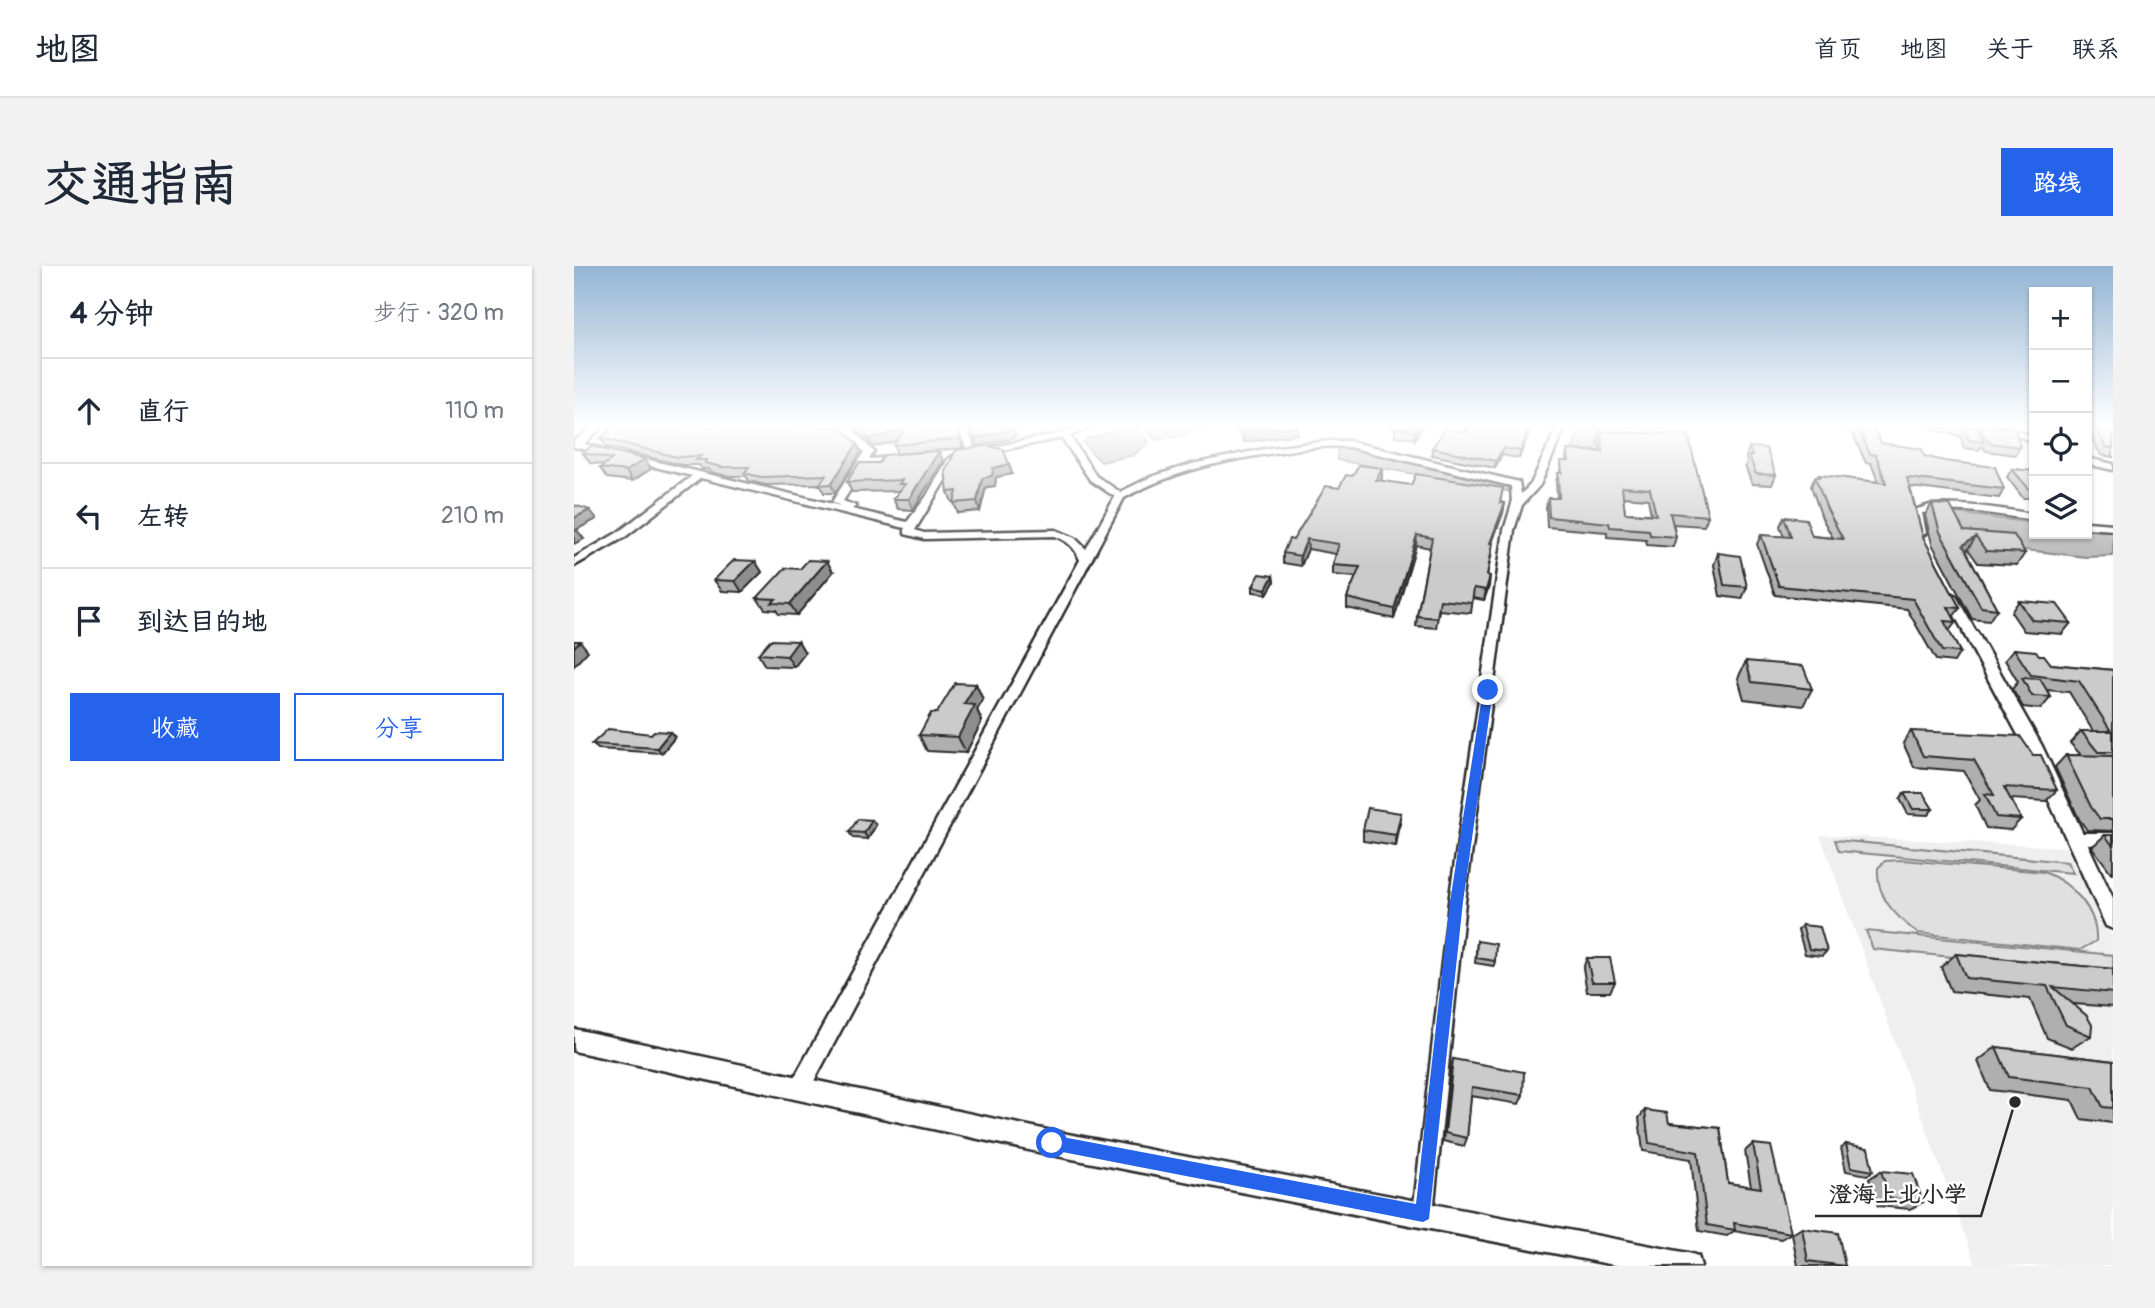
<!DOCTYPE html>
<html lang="zh">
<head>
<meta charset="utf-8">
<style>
  body { margin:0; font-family:Pangolin,"LXGW WenKai TC",sans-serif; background:#f2f2f3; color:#1f2937 }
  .controls { position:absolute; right:21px; top:21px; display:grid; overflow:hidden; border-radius:0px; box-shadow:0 2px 5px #0004 }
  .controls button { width:63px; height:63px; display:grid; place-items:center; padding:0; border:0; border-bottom:2px solid #e0e1e3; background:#fff; color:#1f2937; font:35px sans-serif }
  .stop { position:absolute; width:21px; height:21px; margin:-16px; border:5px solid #2563eb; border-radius:50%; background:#fff }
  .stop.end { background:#2563eb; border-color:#fff; box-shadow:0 2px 7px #0008 }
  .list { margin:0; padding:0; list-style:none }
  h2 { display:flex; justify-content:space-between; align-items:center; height:91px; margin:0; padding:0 28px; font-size:30px }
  h2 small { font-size:23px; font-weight:400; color:#747a83 }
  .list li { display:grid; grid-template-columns:46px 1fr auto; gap:21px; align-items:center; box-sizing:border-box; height:105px; padding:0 28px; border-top:2px solid #e0e1e3 }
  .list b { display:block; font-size:26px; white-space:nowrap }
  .list em { font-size:23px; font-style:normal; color:#747a83 }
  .actions { display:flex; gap:14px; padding:21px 28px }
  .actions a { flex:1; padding:16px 0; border:2px solid #2563eb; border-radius:0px; text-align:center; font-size:24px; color:#2563eb }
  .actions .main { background:#2563eb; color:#fff }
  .icon { flex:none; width:38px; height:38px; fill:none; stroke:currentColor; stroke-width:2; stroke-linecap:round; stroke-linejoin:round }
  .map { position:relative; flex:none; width:1539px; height:1000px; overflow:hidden; border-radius:0px }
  header { display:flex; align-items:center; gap:42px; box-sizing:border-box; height:98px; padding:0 35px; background:#fff; border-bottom:2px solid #e0e1e3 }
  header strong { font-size:33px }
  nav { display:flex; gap:38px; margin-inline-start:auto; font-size:24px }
  .intro { display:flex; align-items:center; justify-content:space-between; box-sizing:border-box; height:168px; padding:0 42px }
  h1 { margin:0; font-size:49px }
  .button { padding:18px 32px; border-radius:0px; background:#2563eb; color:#fff; font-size:24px; font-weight:700 }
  main { display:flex; gap:42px; padding:0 42px }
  aside { flex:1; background:#fff; border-radius:0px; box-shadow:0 2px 5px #0004 }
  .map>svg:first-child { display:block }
  .built { fill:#efefef }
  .green { fill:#e0e0e0; stroke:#868686; stroke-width:2 }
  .water { fill:#b6b6b6; stroke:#7e7e7e; stroke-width:2 }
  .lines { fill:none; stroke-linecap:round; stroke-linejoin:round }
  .minor-casing { stroke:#2b2b2b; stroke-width:5 }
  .tertiary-casing { stroke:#2b2b2b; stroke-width:5 }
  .minor { fill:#fff; fill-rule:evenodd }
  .tertiary { fill:#fff; fill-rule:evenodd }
  .wall { fill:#afafaf; stroke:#2b2b2b; stroke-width:2; fill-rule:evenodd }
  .shaded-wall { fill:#8e8e8e; stroke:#2b2b2b; stroke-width:2 }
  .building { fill:#cbcbcb; stroke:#2b2b2b; stroke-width:2; fill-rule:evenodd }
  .route { fill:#2563eb }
  .leader { fill:none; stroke:#2b2b2b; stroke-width:2.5 }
  .callout-dot { fill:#2b2b2b; stroke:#fff; stroke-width:2.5 }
  .callout-label { font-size:23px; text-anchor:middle; font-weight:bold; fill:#2b2b2b; stroke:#fff; stroke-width:5; stroke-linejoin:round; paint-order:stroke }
</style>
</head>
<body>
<header>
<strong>地图</strong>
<nav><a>首页</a><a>地图</a><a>关于</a><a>联系</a></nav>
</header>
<div class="intro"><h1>交通指南</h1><a class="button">路线</a></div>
<main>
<aside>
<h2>4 分钟<small>步行 · 320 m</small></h2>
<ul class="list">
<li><svg class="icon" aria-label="ahead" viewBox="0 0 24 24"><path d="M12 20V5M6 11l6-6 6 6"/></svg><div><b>直行</b></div><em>110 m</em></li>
<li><svg class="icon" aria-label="left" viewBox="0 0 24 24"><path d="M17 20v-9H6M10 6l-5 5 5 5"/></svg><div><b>左转</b></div><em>210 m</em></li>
<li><svg class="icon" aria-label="arrive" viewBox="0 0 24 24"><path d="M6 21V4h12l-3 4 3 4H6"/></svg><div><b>到达目的地</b></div></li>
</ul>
<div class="actions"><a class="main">收藏</a><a>分享</a></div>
</aside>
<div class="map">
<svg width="1539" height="1000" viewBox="0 0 1539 1000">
  <rect width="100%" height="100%" fill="#fff"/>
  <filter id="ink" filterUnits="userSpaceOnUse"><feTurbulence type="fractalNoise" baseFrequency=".0143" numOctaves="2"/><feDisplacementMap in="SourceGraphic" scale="14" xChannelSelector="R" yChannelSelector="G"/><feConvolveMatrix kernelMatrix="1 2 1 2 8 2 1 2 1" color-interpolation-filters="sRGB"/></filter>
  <g filter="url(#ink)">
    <polygon class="built" points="1246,569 1491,581 1539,672 1539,1000 1402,1000"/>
    <g class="green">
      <polygon points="1026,161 1113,161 1117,176 1025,169"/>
      <polygon points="1261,574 1493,596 1499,607 1265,585"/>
      <path d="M1329,594L1470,606C1498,617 1524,644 1522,675L1506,684L1343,667C1321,649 1302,632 1304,602L1311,595Z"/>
      <polygon points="1292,665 1539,689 1539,707 1299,683"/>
    </g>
    <g class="water">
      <polygon points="557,161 562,161 575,176 560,189 527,196 509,177 512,173"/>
      <polygon points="572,161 632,161 609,169 581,174"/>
      <polygon points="1006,161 1026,161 1022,182 1017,188 997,187"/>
      <polygon points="764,180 935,219 934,225 763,194"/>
      <polygon points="1373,246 1460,257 1460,268 1513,268 1513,261 1539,264 1539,290 1512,291 1382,276"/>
    </g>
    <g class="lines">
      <g class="minor-casing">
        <g id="minor">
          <polygon points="19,161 28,161 10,178 35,184 35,188 0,181 0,175"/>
          <path d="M267,161H276L298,184L300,186L295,193L322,191L327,194L322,197L292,199L269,235L282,240L278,243L333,256L352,231L374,193L379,190L384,193L341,264L350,267L482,264L501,272L512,283L541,231L516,214L488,172L399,190L394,187L384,161H392L402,184L480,169L504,161H517L496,170L522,210L546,226L577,211L618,198L695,182L755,175H775L945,216L947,228L957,218L983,161H991L966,219L948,239L940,264L891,636L859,947L856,954L849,957L842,954L839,947L875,636L930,264L938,238L937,220L775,181C749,179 725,183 700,187C647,195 596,206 550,232L232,830L225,832L218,830L216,823L218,816L506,294C501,281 493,275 481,270L350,273L331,268V262L127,212L51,271L0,300V292L43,267L118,210L52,194V190L55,189L267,240L258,236L290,186Z"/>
          <polygon points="1422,161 1434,161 1460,171 1460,177"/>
          <polygon points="1513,192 1539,198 1539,204 1513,198"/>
          <path d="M1356,239C1392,237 1426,243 1460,248V254C1423,249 1385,240 1348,247L1352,267L1347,270L1343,269L1337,245Z"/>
          <polygon points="1513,256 1539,258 1539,264 1513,262"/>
          <polygon points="1376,327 1382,330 1402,366 1400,369 1392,369 1390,366 1370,330"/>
          <polygon points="1501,567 1539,567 1539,579 1496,577 1493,573 1496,569"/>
        </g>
      </g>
      <g class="tertiary-casing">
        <g id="tertiary">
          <polygon points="1396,361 1403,366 1468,480 1539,632 1539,663 1532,660 1450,480 1389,366"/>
          <polygon points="0,763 478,865 1114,987 1124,990 1127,1000 1045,1000 478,889 0,785"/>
        </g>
      </g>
      <use href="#minor" class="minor"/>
      <use href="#tertiary" class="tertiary"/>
    </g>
    <g class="wall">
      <polygon points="280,161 382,161 389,182 323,188 320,179 323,175 299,181"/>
      <polygon points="661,161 724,161 724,168 670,176"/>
      <polygon points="815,161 848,161 841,173 821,170 821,162"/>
      <polygon points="891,161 957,161 945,192 928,189 921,202 858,189 858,182 892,166"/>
      <polygon points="1266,161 1298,161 1307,177 1350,190 1430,223 1425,232 1336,221 1349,271 1386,342 1379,351 1382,356 1375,365 1386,386 1380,396 1362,394 1333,343 1201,329 1183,278 1187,269 1210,271 1206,260 1210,251 1238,270 1259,272 1248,252 1237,220 1241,211 1243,211 1245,209 1304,216 1297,197 1292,197 1277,164 1265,162"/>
      <polygon points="1350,161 1438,161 1446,181 1441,189 1412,185 1408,180 1405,184 1390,182 1386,170"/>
      <polygon points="1513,161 1539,161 1539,191 1527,189 1516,169 1513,167"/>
      <path d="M1027,165L1134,250L1130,260L1099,258L1102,271L1099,281L1073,279L1072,274L1033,271V266L973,261L972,241L974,232H983L982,216L984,207H986L987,195H992L993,184L1026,185L1024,174ZM1049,231L1074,233L1077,248L1051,247Z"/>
      <polygon points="27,172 287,186 261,227 250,227 246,218 192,219 175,215 172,210 153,210 137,206 135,203 128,203 125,199 108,199 32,181"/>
      <polygon points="1175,181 1202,209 1198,219 1178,218 1171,200 1173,196 1172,191"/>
      <polygon points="365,185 369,195 339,244 324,243 319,233 326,225 278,226 273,216"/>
      <polygon points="9,187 71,193 77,203 58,215 33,212 26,202 30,199 16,197"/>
      <polygon points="435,198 438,208 422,211 421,220 412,221 406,245 384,247 380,237 381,235 378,236 374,226"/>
      <polygon points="808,202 808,212 806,215 931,237 929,247 918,277 918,287 913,309 915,320 910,334 899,332 897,347 865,344 862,362 842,360 843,350 856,282 842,279 820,353 773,342 773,332 782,311 759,309 759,299 762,288 734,283 727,300 709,297 709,287 765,222 778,210"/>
      <polygon points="1438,203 1460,205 1460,232 1449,232 1433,211"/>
      <polygon points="1358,238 1390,265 1451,287 1443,299 1404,297 1394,283 1392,285 1423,343 1415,355 1398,353 1358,278 1351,249"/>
      <polygon points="1144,287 1173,321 1168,333 1146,330 1140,299"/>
      <polygon points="181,295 188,306 168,326 148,325 140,314"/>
      <polygon points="259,306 223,349 205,348 202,344 191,343 183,332"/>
      <polygon points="699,310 700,316 693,328 679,326 679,320"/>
      <polygon points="1445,335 1497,357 1488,368 1450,365 1437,346"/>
      <polygon points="224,375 231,387 220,401 191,400 184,388"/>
      <polygon points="1440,383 1465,389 1477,398 1539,404 1539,565 1513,564 1505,553 1481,501 1492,489 1507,489 1496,477 1507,465 1519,465 1495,426 1472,424 1477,431 1467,443 1449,441 1438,423 1444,416 1431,394"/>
      <polygon points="1172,395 1238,423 1229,440 1170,433 1164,412"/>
      <polygon points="402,418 409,434 403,444 408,455 392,487 353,485 345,469 363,447"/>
      <polygon points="1337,465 1459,489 1483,524 1472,535 1437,533 1447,553 1437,564 1412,562 1401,539 1406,534 1390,505 1340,501 1329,477"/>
      <polygon points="101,471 88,487 24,483 18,478"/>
      <polygon points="1330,527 1359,543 1354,549 1334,548 1326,533"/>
      <polygon points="827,547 822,580 789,575 789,564"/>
      <polygon points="302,559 294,573 279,572 275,566"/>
      <polygon points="1531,569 1539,569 1539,608 1538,608 1518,581"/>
      <polygon points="1228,659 1253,685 1248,690 1231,688 1224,664"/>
      <polygon points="903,675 921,695 920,700 901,697"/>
      <polygon points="1382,688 1539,703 1539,741 1499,738 1517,770 1498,782 1473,772 1456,733 1377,725 1367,701"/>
      <polygon points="1013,692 1041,716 1036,726 1013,726 1009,702"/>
      <polygon points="1422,781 1539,795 1539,857 1507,853 1498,834 1416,824 1404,795"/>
      <polygon points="879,793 949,829 945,838 897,830 893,872 890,880 869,875 877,802"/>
      <polygon points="1071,844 1095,857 1146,862 1154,917 1177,921 1171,885 1179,878 1217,967 1207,973 1160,965 1153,970 1125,965 1117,893 1069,885 1065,852"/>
      <polygon points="1272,878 1299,905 1293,909 1272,905 1267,882"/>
      <polygon points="1307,905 1349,936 1336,943 1304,940 1295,913"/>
      <polygon points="1228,962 1271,1000 1224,1000 1218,968"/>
    </g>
    <g class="shaded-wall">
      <polygon points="439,161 442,170 439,170 440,172 404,180 401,172"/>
      <polygon points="481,161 493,161 482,164"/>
      <polygon points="703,161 724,161 724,168 670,176 669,166"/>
      <polygon points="844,161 848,161 841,173 841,166"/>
      <polygon points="955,161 957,161 945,192 947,185"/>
      <polygon points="331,163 335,172 299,181 295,173"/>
      <polygon points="283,178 287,186 261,227 257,218"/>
      <polygon points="929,182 928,189 921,202 922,195"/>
      <polygon points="365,185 369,195 339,244 335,233"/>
      <polygon points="71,193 77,203 58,215 52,205"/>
      <polygon points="435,198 438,208 422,211 421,220 412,221 406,245 403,235 408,212 419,202"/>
      <polygon points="808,202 808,212 802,224 802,214"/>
      <polygon points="931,237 929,247 914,287 916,277"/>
      <polygon points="16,244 23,253 0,265 0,252"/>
      <polygon points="3,264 10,273 0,278 0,266"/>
      <polygon points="843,269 842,279 820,353 820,343"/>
      <polygon points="1402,271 1394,283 1381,291 1389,279"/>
      <polygon points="733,273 734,283 727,300 726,290"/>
      <polygon points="181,295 188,306 168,326 161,315"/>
      <polygon points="253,295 259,306 223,349 216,338"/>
      <polygon points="699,310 700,316 693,328 692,323"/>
      <polygon points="916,310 915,320 910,334 912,324"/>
      <polygon points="6,375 14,385 0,400 0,381"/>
      <polygon points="224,375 231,387 220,401 213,390"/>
      <polygon points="402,418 409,434 403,444 408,455 392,487 384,471 390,438"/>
      <polygon points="96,466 101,471 88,487 83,482"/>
      <polygon points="827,547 826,558 822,580 822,569"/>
      <polygon points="298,554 302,559 294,573 290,567"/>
    </g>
    <g class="building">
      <polygon points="39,161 267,161 283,178 257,218 245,219 252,209 187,211 170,207 175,201 148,201 131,197 133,194 122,194 127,190 103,191 27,172"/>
      <polygon points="284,161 381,161 386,173 320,179 331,163 295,173"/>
      <polygon points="396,161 439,161 436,162 437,164 401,172"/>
      <polygon points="666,161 703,161 669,166"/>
      <polygon points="822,161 844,161 841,166 821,162"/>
      <polygon points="893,161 955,161 947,185 929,182 922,195 858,182 871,163 893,166"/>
      <polygon points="1284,161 1298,161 1307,177 1348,183 1350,190 1370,195 1421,201 1430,223 1333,212 1349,271 1386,342 1374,341 1382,356 1370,355 1386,386 1368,385 1339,333 1205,320 1187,269 1217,271 1210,251 1232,253 1238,270 1269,273 1253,243 1241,211 1246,211 1245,209 1312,217 1302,189 1296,188"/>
      <polygon points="1385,161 1438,161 1441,162 1446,181 1416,177 1404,162 1410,176 1395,174 1390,162"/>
      <polygon points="1521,161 1539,161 1539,182 1532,181"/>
      <path d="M1027,165L1114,169L1134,250L1096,247L1102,271L1076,269L1075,264L1036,261L1035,257L975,251L974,232H985L984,207H988L987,195H995L993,184L1029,186ZM1048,221L1076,223L1082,249L1051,247Z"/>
      <polygon points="17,180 71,193 52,205 26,202 38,193 9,187"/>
      <polygon points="412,180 429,183 435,198 419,202 418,210 408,212 403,235 380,237 383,225 374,226 371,205 382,184"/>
      <polygon points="1175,181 1192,182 1202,209 1182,208 1175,190 1178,190"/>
      <polygon points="365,185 335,233 319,233 331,218 325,218 328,214 273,216 285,197 305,197 310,189"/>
      <polygon points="785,199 808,202 802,214 837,219 842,208 929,222 926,237 931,237 916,277 919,277 913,309 916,310 912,324 900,322 898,337 866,334 863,352 843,350 858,272 843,269 820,343 773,332 786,301 759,299 765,278 733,273 726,290 709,287 715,273 719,274 752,220 765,222 772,209 778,210"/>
      <polygon points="1438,203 1460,205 1460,224 1455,223"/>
      <polygon points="1358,238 1376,239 1390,265 1440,269 1451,287 1412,285 1402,271 1389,279 1423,343 1407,341 1366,266"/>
      <polygon points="0,239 16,244 0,252"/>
      <polygon points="1144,287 1166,290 1173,321 1150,319"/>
      <polygon points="160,294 181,295 161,315 140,314"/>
      <polygon points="234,294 253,295 216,338 198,337 202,333 183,332 211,302 226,303"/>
      <polygon points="686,308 699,310 692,323 679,320"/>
      <polygon points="1445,335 1483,338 1497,357 1458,354"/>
      <polygon points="196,374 224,375 213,390 184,388"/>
      <polygon points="0,375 6,375 0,381"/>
      <polygon points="1440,383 1462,385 1465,389 1470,389 1477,398 1539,404 1539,486 1524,486 1507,465 1537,465 1505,415 1457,409"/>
      <polygon points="1172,395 1229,400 1238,423 1178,416"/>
      <polygon points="1448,412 1466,413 1477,431 1458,430"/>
      <polygon points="381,417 402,418 390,438 401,439 384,471 345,469 357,447 363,447"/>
      <polygon points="34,463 77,468 80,465 96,466 83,482 18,478"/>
      <polygon points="1337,465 1446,470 1459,489 1467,489 1483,524 1430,521 1447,553 1422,551 1411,528 1420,529 1400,494 1349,490"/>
      <polygon points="1492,489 1539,490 1539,553 1526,553 1517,541"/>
      <polygon points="1330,527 1349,527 1359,543 1339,543"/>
      <polygon points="794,542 827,547 822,569 789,564"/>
      <polygon points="284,553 298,554 290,567 275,566"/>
      <polygon points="1531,569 1539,569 1539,580"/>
      <polygon points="1228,659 1246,661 1253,685 1235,683"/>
      <polygon points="903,675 922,678 921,695 902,692"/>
      <polygon points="1382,688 1539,703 1539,727 1479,721 1513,750 1518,759 1517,770 1492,759 1473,720 1392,712"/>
      <polygon points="1013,692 1036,692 1041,716 1018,716"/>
      <polygon points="1422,781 1539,795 1539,842 1529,841 1519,821 1435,811"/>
      <polygon points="879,793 950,806 949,829 898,821 893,872 871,867"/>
      <polygon points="1071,844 1093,847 1095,857 1146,862 1154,917 1187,922 1179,878 1197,880 1217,967 1160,957 1161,964 1133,959 1124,886 1075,877"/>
      <polygon points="1272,878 1294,882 1299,905 1277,901"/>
      <polygon points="1307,905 1339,908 1349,936 1316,933"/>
      <polygon points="1228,962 1264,967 1271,1000 1234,995"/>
    </g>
  </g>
  <linearGradient id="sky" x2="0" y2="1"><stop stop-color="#94b5d4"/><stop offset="0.53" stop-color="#fff"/><stop offset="1" stop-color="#fff" stop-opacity="0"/></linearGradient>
  <rect width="1539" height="301" fill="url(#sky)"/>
  <polygon class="route" points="914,420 919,424 889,636 855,953 849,956 473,883 470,877 473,872 478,869 842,938 876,636 909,424"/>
  <path class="leader" d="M1441 836L1407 950H1241"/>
  <circle class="callout-dot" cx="1441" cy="836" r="7"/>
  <g class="callout-label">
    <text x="1324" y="936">澄海上北小学</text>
  </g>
</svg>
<div class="controls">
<button>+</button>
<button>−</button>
<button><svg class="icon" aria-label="locate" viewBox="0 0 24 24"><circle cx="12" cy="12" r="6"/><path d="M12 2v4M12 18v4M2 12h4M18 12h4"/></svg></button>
<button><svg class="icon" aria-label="layers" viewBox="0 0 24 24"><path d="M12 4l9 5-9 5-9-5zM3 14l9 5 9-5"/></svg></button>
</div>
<div class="stop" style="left:478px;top:877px"></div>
<div class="stop end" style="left:914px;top:424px"></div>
</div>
</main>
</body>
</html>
